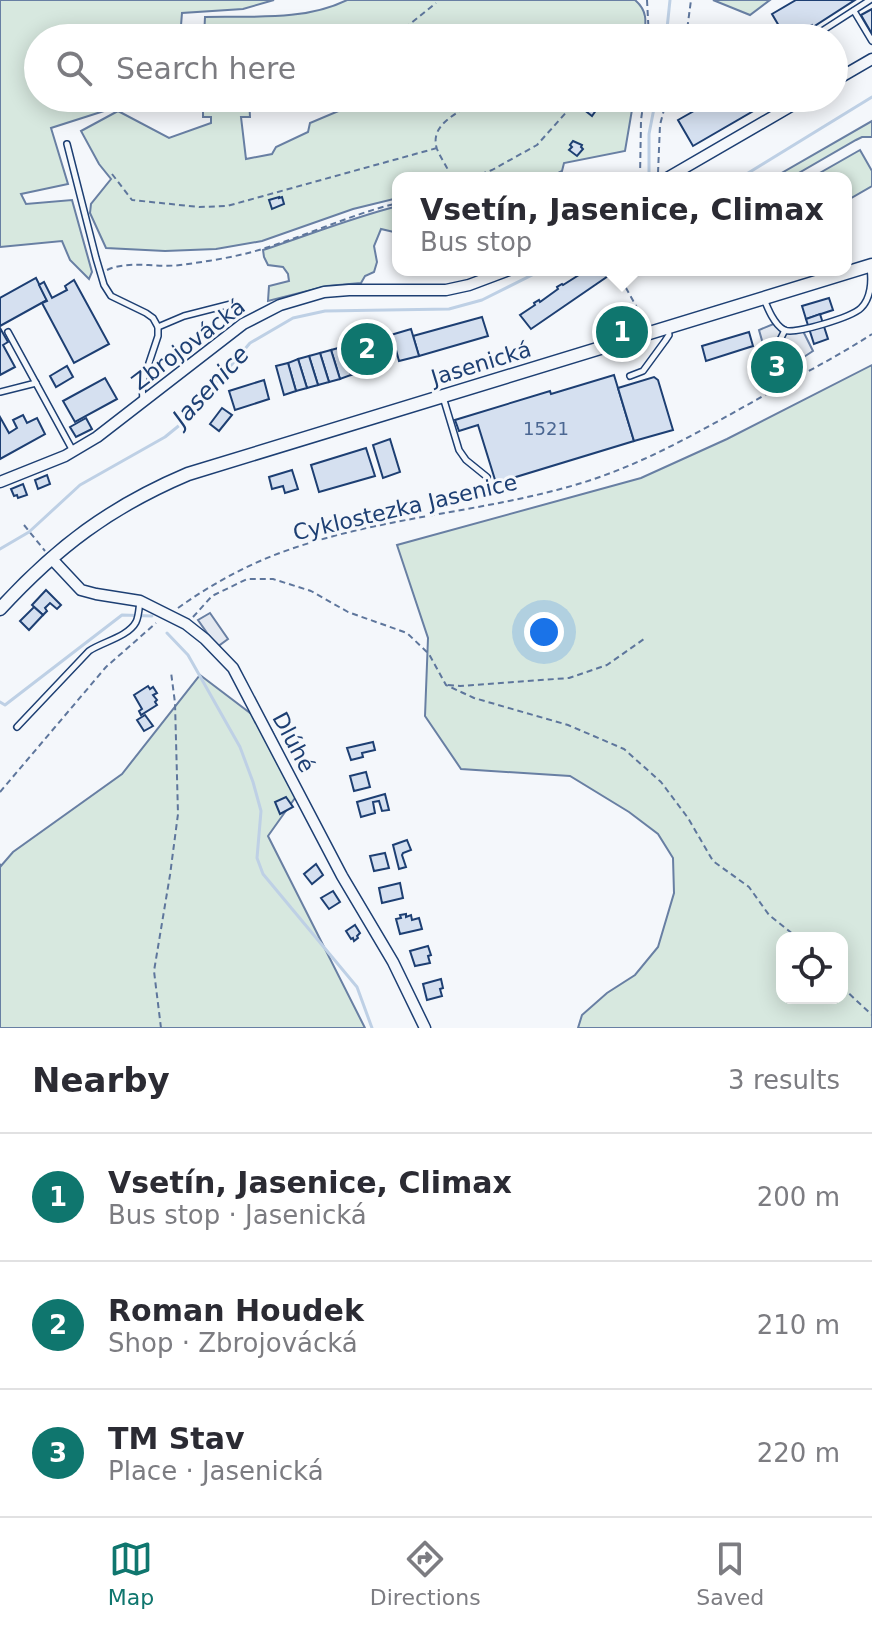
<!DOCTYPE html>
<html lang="en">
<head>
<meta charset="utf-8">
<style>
  body { margin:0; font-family:"DejaVu Sans",sans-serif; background:#f2f2f3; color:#2b2b33 }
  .controls { position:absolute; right:24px; bottom:24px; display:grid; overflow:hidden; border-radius:16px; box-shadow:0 4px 20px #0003 }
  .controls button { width:72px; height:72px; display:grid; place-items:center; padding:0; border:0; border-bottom:2px solid #e1e1e2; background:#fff; color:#2b2b33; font:40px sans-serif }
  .you { position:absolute; left:544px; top:632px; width:28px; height:28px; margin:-20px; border:6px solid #fff; border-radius:50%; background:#1a73e8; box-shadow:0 0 0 12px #1a73e833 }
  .badge { display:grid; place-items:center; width:52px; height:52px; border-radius:50%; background:#0f766e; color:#fff; font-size:26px; font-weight:700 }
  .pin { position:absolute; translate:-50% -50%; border:4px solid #fff; box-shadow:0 2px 8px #0006 }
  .popup { position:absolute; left:392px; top:172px; width:460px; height:104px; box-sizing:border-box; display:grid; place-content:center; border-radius:16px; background:#fff; filter:drop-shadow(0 2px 6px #0005); font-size:26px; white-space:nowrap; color:#7c7c81 }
  .popup b { font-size:30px; color:#2b2b33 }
  .popup::after { content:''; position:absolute; left:50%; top:100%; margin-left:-16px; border:16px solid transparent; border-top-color:#fff }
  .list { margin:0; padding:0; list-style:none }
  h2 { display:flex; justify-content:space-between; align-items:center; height:104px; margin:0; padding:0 32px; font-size:34px }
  h2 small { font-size:26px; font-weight:400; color:#7c7c81 }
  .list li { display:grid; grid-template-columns:52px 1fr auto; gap:24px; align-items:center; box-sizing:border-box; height:128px; padding:0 32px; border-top:2px solid #e1e1e2 }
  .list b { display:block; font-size:30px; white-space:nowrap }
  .list p { margin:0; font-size:26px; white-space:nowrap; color:#7c7c81 }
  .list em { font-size:26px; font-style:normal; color:#7c7c81 }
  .icon { flex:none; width:44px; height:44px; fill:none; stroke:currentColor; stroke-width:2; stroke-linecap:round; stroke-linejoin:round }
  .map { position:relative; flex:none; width:872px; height:1028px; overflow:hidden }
  .search { position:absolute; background:#fff; box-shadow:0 4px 20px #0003; left:24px; right:24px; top:24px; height:88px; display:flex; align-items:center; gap:20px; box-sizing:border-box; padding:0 28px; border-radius:44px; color:#7c7c81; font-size:30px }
  .sheet { height:488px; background:#fff }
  nav { display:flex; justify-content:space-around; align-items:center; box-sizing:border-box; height:112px; border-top:2px solid #e1e1e2; background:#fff; font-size:22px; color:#7c7c81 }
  nav a { display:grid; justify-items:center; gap:4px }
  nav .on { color:#0f766e }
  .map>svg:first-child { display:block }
  .green { fill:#d7e8df; stroke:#687fa3; stroke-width:2; fill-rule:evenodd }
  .parking { fill:#e3e8f0; stroke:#687fa3; stroke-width:2 }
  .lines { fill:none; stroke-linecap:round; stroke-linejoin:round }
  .stream { stroke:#bed0e5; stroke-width:3 }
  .building { fill:#d5e0f0; stroke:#1d3f73; stroke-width:2 }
  .service-casing { stroke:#1d3f73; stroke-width:8 }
  .minor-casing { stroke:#1d3f73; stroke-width:13 }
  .tertiary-casing { stroke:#1d3f73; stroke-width:15 }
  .path { stroke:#5e769c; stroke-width:2; stroke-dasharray:6 4; stroke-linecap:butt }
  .service { stroke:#f4f7fb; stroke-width:5 }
  .minor { stroke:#f4f7fb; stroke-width:10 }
  .tertiary { stroke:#f4f7fb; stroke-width:12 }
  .labels { text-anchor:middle; stroke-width:6; stroke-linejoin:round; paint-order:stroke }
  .number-label { font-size:18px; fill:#4b6792 }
  .street-label { font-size:22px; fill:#1d3f73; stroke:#f4f7fb }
  .water-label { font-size:24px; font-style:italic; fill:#1d3f73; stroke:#f4f7fb }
</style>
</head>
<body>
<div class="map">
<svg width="872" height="1028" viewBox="0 0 872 1028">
  <rect width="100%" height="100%" fill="#f4f7fb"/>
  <g class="green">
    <polygon points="0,0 274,0 243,9 182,13 180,38 38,38 38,98 178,98 177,105 129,103 51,128 68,184 21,194 26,204 72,200 92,272 89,279 70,260 62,241 0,247"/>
    <path d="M347,0H635C648,11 646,22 644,38H204L205,17C252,16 305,21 347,0Z"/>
    <polygon points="713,0 770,0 750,15"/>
    <polygon points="203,98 249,98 250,117 241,117 246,159 272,154 276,147 308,132 310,123 355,104 398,98 634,98 625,151 564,163 562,171 549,178 398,178 398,198 353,209 262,241 216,249 165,251 106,248 90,213 91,204 111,179 99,164 81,131 118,111 169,138 211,123 211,117 203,117"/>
    <polygon points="872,121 872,137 862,137 856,140 790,178 773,178"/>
    <polygon points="860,150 872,171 872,186 846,201 846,178 811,178"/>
    <path d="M398,206V233L381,229L374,246L377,262L374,272L365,276L361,283L327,286L268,301L269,286L289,281L288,274L283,267L268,265L264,257L263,250C309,235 351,218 398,206Z"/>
    <path d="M872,365V1028H578L582,1015L607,993L635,975L658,947L674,893L673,858L658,834L629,812L570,776L461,769L425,716L428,638L397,545L641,478L727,439ZM782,938H842V998H782Z"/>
    <polygon points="200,675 271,729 300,791 268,836 365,1028 0,1028 0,864 1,866 13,852 122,774"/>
  </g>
  <g class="parking">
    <polygon points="776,323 785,330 802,329 813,351 793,364 789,354 783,352 767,358 759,330"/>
    <polygon points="210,613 228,639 217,647 198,620"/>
  </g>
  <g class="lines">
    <g class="stream">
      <polyline points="666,38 670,0"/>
      <polyline points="649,178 649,134 656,98"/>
      <polyline points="740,178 872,97"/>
      <polyline points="0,549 29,532 80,485 165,437 181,424 250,343 293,318 325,311 449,309 482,300 542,270"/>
      <polyline points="167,633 188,655 240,747 253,782 261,811 257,858 263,874 357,987 372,1028"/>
      <polyline points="0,702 5,705 122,615 152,616"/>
    </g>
  </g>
  <g class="building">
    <polygon points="796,0 855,0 813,27 812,25 786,38 772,14"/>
    <polygon points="872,9 872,34 861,15"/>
    <polygon points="587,98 594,101 593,103 596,106 597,105 599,106 592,116 583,109"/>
    <polygon points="717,98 776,98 693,146 678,120"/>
    <polygon points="573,141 582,145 581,147 583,149 577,156 569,150 572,147 570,145"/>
    <polygon points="279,197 279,198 282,197 284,204 272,209 269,200"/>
    <polygon points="582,270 608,270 611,274 531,329 520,315 535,305 534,303 539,300 540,302 558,289 557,287 562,284 563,285 582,273"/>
    <polygon points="36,278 47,300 0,326 0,298"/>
    <polygon points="74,280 109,344 74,363 42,303 47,301 39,285 44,282 52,298 67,290 65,286"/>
    <polygon points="829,298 833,310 806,319 802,306"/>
    <polygon points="820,314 828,339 814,344 806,319"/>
    <polygon points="482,317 488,336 419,356 413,336"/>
    <polygon points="0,328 8,342 3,345 15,367 0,375"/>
    <polygon points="411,329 419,356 399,361 396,350 388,352 384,337"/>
    <polygon points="749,332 753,346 706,361 702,346"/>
    <polygon points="376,337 384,366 373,369 368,354 357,357 353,344"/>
    <polygon points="353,344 362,372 351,375 342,347"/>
    <polygon points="342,347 351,375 340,379 331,350"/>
    <polygon points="331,350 340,379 329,382 320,353"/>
    <polygon points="320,353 329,382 318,385 309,356"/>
    <polygon points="368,354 373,369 362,372 357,357"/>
    <polygon points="309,356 318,385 307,388 298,359"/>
    <polygon points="775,356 776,359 788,356 791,365 780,369 780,372 771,375 765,359"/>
    <polygon points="298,359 307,388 296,391 288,363"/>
    <polygon points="288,363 296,391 284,395 276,366"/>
    <polygon points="67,366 73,377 56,387 50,376"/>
    <polygon points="614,375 634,441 496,483 478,425 459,431 455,420 550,391 551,394"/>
    <polygon points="654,377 658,380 673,430 634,441 618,388"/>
    <polygon points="105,378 117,399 75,422 63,401"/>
    <polygon points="264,380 269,399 235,410 229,391"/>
    <polygon points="222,408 232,415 219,431 210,424"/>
    <polygon points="23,415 27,423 37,418 45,434 0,459 0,417 9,433 17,428 13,420"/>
    <polygon points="86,418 92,429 76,437 70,427"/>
    <polygon points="390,439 400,472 383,478 373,445"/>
    <polygon points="366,448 375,476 319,492 311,465"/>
    <polygon points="292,470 298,489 285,493 283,486 272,489 269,477"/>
    <polygon points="47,475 50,484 38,489 35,480"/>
    <polygon points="23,484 27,495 18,498 17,495 14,496 11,489"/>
    <polygon points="46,590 61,605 57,609 50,603 45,608 47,611 43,615 32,605"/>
    <polygon points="34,607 43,615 29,630 20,621"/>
    <polygon points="148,686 150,689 153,687 157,693 153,695 157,700 155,702 157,705 141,715 139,711 142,709 134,695"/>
    <polygon points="145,715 153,726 144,731 137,720"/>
    <polygon points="373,742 375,750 362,753 363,757 351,760 347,748"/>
    <polygon points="366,772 370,787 354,791 350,776"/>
    <polygon points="385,794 389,810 382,811 379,801 373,802 375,813 361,817 357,802"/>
    <polygon points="286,797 293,807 280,814 275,802"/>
    <polygon points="407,840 411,850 403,853 402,855 406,867 399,869 393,845"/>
    <polygon points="385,853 389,868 374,871 370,856"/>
    <polygon points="316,864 323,875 312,884 304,874"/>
    <polygon points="400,883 403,898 382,903 379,888"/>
    <polygon points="333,891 340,902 329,909 321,898"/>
    <polygon points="406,914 406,917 411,915 412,920 419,918 422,929 400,934 396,919 401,918 400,915"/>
    <polygon points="355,925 360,933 357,936 358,938 354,941 353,938 351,939 346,931"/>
    <polygon points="428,946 431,955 428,956 430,963 415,966 410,951"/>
    <polygon points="441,979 443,988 440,989 442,996 427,1000 423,984"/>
  </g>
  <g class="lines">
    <g class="service-casing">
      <g id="service">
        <polyline points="854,11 872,41"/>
        <polyline points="811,38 870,0"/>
        <polyline points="67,144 96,258 104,285 111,296 146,313 153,318 158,327 158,336 142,384 143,401"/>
        <path d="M764,299C768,309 774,324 784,330C794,335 852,317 861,308C871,298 872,281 870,268"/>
        <polyline points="158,327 184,316 231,304"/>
        <polyline points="8,332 73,451"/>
        <polyline points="775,353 777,346 785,330"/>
        <polyline points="630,376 643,371 665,341 669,335 668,328"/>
        <polyline points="0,392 36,383"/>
        <polyline points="443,397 459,450 466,460 487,477"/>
        <path d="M17,727L89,651C102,642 128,637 136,622C139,616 139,607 140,601"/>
      </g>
    </g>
    <g class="minor-casing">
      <g id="minor">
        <polyline points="834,81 872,59"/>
        <polyline points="667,178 805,98"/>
        <polyline points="0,482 65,456 97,437 243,324 280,305 324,292 349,290 446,290 469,285 509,270"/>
        <polyline points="51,558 81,590 96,594 140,601 186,624 205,639 233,668 342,876 393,962 425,1028"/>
      </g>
    </g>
    <g class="tertiary-casing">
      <path id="tertiary" d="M0,609C57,547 110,507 188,474L872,265"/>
    </g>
    <g class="path">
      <polyline points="647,0 649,38"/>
      <polyline points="387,38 410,24 436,3"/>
      <polyline points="686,38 691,0"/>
      <polyline points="658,173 660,125 667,98"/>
      <polyline points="112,174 132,200 199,207 227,206 437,148"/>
      <path d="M451,178C448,167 441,159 437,149C428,122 464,111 480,98"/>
      <polyline points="471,178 492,170 537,145 579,98"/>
      <polyline points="640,178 641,120 644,98"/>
      <path d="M107,270C128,260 157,268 180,265C204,262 229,258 252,252C302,238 348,215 398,203"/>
      <polyline points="616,270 645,322"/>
      <polyline points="24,525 45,551"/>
      <path d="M178,608C213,583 250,563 291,549C383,517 482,512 575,485C640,466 697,433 756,400C795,378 835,358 872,334"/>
      <polyline points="193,617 212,596 247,579 273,579 311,591 348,612 407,633 429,654 446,685 474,698 568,725 624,749 661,782 688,818 713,861 749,887 769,915 798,938"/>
      <polyline points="448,685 460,686 569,678 607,665 644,639"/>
      <polyline points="0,792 106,667 156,623"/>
      <polyline points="842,987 872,1015"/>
      <polyline points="161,1028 154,971 170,875 178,814 175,703 171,672"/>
    </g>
    <use href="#service" class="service"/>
    <use href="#minor" class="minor"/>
    <use href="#tertiary" class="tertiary"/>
  </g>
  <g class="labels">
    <g class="number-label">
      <text x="546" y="435">1521</text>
    </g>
    <g class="street-label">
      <text transform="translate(188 344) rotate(-37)" y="8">Zbrojovácká</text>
      <text transform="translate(481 363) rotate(-17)" y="8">Jasenická</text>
      <text transform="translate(405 507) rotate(-13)" y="8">Cyklostezka Jasenice</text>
      <text transform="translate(294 742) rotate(62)" y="8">Dlúhé</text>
    </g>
    <g class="water-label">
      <text transform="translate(211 386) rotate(-47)" y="8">Jasenice</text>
    </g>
  </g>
</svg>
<div class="controls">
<button><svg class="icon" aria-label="locate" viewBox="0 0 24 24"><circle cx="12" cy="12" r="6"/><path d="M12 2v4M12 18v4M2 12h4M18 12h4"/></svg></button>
</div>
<div class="you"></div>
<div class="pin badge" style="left:622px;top:332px">1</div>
<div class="popup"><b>Vsetín, Jasenice, Climax</b>Bus stop</div>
<div class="pin badge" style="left:367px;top:349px">2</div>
<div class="pin badge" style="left:777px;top:367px">3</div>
<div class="search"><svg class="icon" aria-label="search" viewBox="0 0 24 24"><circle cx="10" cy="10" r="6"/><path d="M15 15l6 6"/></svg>Search here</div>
</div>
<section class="sheet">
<h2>Nearby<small>3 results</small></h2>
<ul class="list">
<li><span class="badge">1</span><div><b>Vsetín, Jasenice, Climax</b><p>Bus stop · Jasenická</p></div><em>200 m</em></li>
<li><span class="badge">2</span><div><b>Roman Houdek</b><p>Shop · Zbrojovácká</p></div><em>210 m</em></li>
<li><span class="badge">3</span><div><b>TM Stav</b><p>Place · Jasenická</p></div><em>220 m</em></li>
</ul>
</section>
<nav>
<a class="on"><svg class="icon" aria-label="map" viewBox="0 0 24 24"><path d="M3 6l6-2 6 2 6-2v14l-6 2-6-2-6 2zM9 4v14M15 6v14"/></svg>Map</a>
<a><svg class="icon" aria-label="directions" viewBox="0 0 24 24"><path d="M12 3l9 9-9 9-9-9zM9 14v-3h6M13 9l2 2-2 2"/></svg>Directions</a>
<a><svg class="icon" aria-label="saved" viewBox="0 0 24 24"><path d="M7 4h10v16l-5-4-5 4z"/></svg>Saved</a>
</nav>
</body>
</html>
